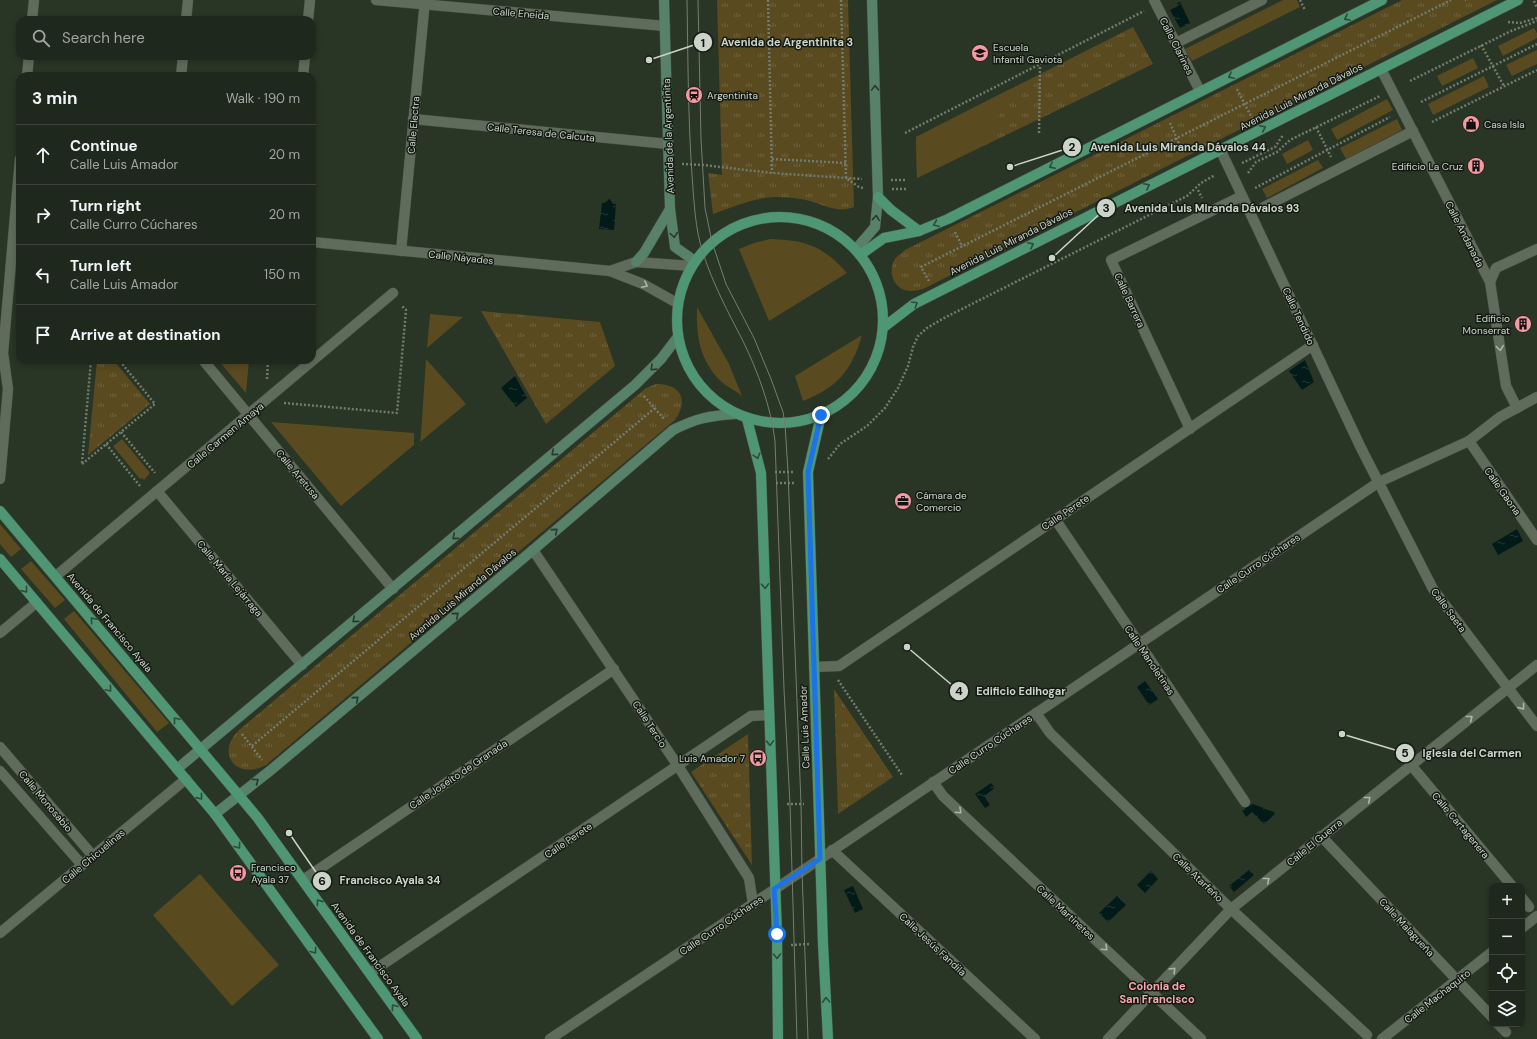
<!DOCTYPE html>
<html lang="en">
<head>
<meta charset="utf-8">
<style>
  body { margin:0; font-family:"DM Sans",sans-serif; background:#2c3429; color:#f1f3f6 }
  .controls { position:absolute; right:12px; bottom:12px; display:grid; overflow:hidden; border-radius:8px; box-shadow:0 2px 6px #0003 }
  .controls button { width:36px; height:36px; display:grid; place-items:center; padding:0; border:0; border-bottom:1px solid #3c443b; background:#1f281c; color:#f1f3f6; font:20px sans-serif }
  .stop { position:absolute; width:12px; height:12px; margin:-9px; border:3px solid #1a73e8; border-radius:50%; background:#fff }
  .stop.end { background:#1a73e8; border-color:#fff; box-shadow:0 1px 4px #0008 }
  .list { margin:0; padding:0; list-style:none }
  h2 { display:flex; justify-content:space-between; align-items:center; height:52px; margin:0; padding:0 16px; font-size:17px }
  h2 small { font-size:13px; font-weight:400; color:#a1a6a3 }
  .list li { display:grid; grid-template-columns:26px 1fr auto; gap:12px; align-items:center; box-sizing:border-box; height:60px; padding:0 16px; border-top:1px solid #3c443b }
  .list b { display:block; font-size:15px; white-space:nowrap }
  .list p { margin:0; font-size:13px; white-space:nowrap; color:#a1a6a3 }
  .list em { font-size:13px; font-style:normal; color:#a1a6a3 }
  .icon { flex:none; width:22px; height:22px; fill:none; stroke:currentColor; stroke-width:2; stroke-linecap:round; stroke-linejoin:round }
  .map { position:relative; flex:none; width:1537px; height:1039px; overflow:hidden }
  .search { position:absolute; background:#1f281c; box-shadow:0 2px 6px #0003; left:16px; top:16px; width:300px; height:44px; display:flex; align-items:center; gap:10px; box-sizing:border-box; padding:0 14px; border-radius:12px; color:#a1a6a3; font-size:15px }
  .panel { position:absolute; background:#1f281c; box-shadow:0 2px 6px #0003; left:16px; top:72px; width:300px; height:292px; border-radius:12px }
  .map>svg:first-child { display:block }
  .grass { fill:url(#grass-tufts) }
  .garden { fill:#594a20 }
  .water { fill:url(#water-ripples) }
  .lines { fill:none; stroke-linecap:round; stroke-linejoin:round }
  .pedestrian-casing { stroke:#455043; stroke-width:11 }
  .minor-casing { stroke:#455043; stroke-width:11 }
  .tertiary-casing { stroke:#455043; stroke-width:11 }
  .secondary-casing { stroke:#455043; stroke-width:11 }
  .primary-casing { stroke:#455043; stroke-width:11 }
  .path { stroke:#717b6e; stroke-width:2.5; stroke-dasharray:2 2; stroke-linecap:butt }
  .pedestrian { stroke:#5f6c5b; stroke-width:10 }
  .minor { stroke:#5f6c5b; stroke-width:10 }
  .tertiary { stroke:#5f6c5b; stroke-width:10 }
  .secondary { stroke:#578168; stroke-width:10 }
  .primary { stroke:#4f9675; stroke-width:10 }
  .tram { stroke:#747e71; stroke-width:1 }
  .oneway { stroke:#2c4c3b }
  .oneway2 { stroke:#293a2d }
  .oneway3 { stroke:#abb5a9 }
  .route { stroke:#1a73e8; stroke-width:5 }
  .labels { text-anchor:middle; stroke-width:3; stroke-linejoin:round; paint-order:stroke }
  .street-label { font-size:10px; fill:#ccd4ca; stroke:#151b14 }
  .poi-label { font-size:10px; fill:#ccd4ca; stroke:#151b14; text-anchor:start }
  .neighbourhood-label { font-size:11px; font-weight:bold; fill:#fba6ad; stroke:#151b14 }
  .leader { fill:none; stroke:#ccd4ca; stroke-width:1.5 }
  .callout-dot { fill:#ccd4ca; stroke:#151b14; stroke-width:1.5 }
  .mark-label { font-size:12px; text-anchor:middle; font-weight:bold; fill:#111 }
  .callout-label { font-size:11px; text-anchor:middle; font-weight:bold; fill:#ccd4ca; stroke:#151b14; stroke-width:3; stroke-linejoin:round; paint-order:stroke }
</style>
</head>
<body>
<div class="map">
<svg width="1537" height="1039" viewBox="0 0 1537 1039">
  <defs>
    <pattern id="grass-tufts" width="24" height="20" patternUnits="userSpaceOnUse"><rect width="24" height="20" fill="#594a20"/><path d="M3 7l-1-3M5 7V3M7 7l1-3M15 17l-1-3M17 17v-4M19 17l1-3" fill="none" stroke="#70633f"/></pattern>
    <pattern id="water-ripples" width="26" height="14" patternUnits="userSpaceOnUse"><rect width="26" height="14" fill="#021a18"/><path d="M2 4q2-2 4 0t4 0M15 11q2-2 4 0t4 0" fill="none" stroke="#263a38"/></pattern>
  </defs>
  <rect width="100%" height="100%" fill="#293525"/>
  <g class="grass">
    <path d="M717,0H848L854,207C838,214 822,204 806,200C797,198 785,197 775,197C754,198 733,207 713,214L708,173L722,175Z"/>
    <path d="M1402,0H1497L923,289C919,290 915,291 911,291C894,291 887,272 895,259C897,256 902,253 905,250Z"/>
    <polygon points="1133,27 1153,64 917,178 916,137"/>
    <polygon points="481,311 600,322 615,366 546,424"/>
    <polygon points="97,360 113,360 150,404 88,455"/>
    <path d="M656,384C681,384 689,400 675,420L266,765C236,781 215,753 239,730L646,388Z"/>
    <polygon points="834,689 893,777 838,814"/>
    <polygon points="748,734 752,865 691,772"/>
  </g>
  <g class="garden">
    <polygon points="1283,0 1297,0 1300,7 1192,61 1185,49"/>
    <polygon points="1534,28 1537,33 1537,38 1503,56 1498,46"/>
    <polygon points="1537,50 1537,64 1512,76 1506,65"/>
    <polygon points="1473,58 1478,68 1442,86 1437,76"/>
    <polygon points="1484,76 1489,87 1433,115 1428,104"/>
    <polygon points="1012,88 1000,108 997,127 986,144 917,178 916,137"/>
    <polygon points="1387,99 1393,110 1337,140 1331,129"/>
    <polygon points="1397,119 1402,130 1346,159 1340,148"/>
    <polygon points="1308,140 1313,150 1287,164 1282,154"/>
    <polygon points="1318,160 1323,168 1267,198 1262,189"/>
    <path d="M770,239C806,240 823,246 847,273L769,321L739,249L754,243Z"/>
    <path d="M697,307L729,364L742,396C737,392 730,388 724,384C700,363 696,337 697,307Z"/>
    <polygon points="430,314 463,317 427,348"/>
    <path d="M862,335C852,370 838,387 803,401L795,376Z"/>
    <polygon points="426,359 466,404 420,442 421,434"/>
    <polygon points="219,360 249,360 246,393 218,360"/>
    <polygon points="271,422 414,433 414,445 341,506"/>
    <polygon points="122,439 150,473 144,480 142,478 140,479 113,446"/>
    <polygon points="0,524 21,549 11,557 0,544"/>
    <polygon points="31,561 65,600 55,608 21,569"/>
    <polygon points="74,611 169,723 157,732 64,619"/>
    <polygon points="200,874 279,965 232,1006 153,915"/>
  </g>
  <g class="water">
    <polygon points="1180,2 1190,23 1180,28 1170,10 1178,6 1177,3"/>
    <polygon points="610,199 613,204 616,204 614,230 599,229 602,203 605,203 607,200"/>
    <polygon points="1305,360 1314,382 1302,390 1289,371"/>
    <polygon points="515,376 527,398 516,407 501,388"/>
    <polygon points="1517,529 1523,541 1498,555 1492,544"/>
    <polygon points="1145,681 1158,699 1149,705 1137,687"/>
    <polygon points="991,783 995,788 984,796 990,805 985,808 975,794"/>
    <polygon points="1253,804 1274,812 1275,814 1264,824 1252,812 1246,817 1242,810"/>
    <polygon points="1249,870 1254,875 1234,892 1229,886"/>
    <polygon points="1151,871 1158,879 1145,893 1137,885"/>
    <polygon points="853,886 863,909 855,913 844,890"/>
    <polygon points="1117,896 1126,905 1108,922 1099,913"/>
  </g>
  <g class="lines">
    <g class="pedestrian-casing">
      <g id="pedestrian">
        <polyline points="533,550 678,766 749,878 753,904"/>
        <polyline points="1149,658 1245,802"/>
        <polyline points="1036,713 1050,733 1231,909"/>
        <polyline points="303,880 614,669"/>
        <polyline points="370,973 751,716 769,715"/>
      </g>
    </g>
    <g class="minor-casing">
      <g id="minor">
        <polyline points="376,0 665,26"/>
        <polyline points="1154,0 1200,91"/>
        <polyline points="186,20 188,0"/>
        <polyline points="308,20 310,0"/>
        <polyline points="1176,43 1262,0"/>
        <polyline points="1381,69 1490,282 1506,386 1517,408"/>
        <polyline points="181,76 183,56"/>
        <polyline points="303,76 305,56"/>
        <polyline points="413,119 668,144"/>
        <polyline points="1264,207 1413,131"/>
        <polyline points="401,251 425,0"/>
        <polyline points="1490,282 1496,268 1537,249"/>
        <polyline points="203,360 393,589"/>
        <polyline points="1190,429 1111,260 1242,196"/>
        <polyline points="1469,441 1537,540"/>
        <polyline points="157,491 302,665"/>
        <polyline points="1055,519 1149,658"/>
        <polyline points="56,576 393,293"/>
        <polyline points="0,633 36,603"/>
        <polyline points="814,667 839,666 1313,345"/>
        <polyline points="1508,688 1537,726"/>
        <polyline points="0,747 93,856"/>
        <polyline points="1411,765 1512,886"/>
        <polyline points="0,771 82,865"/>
        <polyline points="1321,836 1492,1017"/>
        <polyline points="832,850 1035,1039"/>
        <polyline points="1522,898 1529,907"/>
        <polyline points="1231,909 1367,1035"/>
        <polyline points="1522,928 1537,916"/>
        <polyline points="0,933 186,779"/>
        <polyline points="1151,992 1201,1039"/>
        <polyline points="1498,1024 1506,1032"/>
        <polyline points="1382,1039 1492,952"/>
      </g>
    </g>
    <g class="tertiary-casing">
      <g id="tertiary">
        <polyline points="32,20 34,0"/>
        <polyline points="27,76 29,56"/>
        <polyline points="1220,149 1361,448 1433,589 1508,688"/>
        <polyline points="312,242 610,271 643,284 677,303"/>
        <polyline points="610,271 636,262 692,266"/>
        <polyline points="0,479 8,389 3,353 20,159"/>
        <polyline points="933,782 943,796 1151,992"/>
        <polyline points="550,1039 820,859 1379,482 1469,441 1500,417 1537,397"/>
        <polyline points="1108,1039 1231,909 1537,665"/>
      </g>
    </g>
    <g class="secondary-casing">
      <g id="secondary">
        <polyline points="664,0 670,209 675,247 695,261"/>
        <polyline points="856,249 875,227 878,197 872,0"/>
        <polyline points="636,262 644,253 670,209"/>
        <polyline points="177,769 635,385 661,359 677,338"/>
        <path d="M215,814L271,770L533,550L673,430C697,418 708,416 735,414"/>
      </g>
    </g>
    <g class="primary-casing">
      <g id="primary">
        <polyline points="878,197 891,210 919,231"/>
        <circle cx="780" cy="320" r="103"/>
        <polyline points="860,255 884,238 919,231 948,219 1382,0"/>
        <polyline points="884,327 914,304 1518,0"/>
        <polyline points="821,415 808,472 823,944 828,1039"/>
        <polyline points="747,419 761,473 777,934 778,1039"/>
        <polyline points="0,511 257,817 417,1039"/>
        <polyline points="0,559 215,814 378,1039"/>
      </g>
    </g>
    <g class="path">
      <polyline points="768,0 772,173"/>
      <polyline points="841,0 846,178 859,187 863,188"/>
      <polyline points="1300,0 1305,10"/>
      <polyline points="1465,0 1466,0"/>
      <polyline points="1534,1 1537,8"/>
      <polyline points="1508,22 1520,23 1537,18"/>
      <polyline points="1481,45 1504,86"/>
      <polyline points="1410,81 1511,31 1537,21"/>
      <polyline points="1237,89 1252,118"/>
      <polyline points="1421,102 1537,44"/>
      <polyline points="1432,122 1537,70"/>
      <polyline points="1170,123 1183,153"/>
      <polyline points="1316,127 1331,157"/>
      <polyline points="905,133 1144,11"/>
      <polyline points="1039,133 1040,65"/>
      <polyline points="772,159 846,163"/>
      <polyline points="1242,163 1275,147 1283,135"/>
      <polyline points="682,164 703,165 772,173 862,179"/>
      <polyline points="1248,173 1256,162 1277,152 1290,140 1380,96"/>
      <polyline points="891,180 907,180"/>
      <polyline points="1255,188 1390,117"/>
      <polyline points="892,189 907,189"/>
      <polyline points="1198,190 1202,198"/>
      <polyline points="955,232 962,246"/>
      <polyline points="929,281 921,267 1451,0"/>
      <polyline points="267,379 268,360"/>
      <polyline points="644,396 664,419"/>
      <polyline points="284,403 397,413 406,310 401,305"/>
      <polyline points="121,432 155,473"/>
      <polyline points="106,444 140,486"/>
      <polyline points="828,459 840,444 867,426 885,408 898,388 908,366 913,347 918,336 927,328 946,317 1187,196 1201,183 1215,175"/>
      <polyline points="82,463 91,360"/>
      <polyline points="82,464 155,404 119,360"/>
      <polyline points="775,472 794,472"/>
      <polyline points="776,483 795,483"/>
      <polyline points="838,680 902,775"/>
      <polyline points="242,734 262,760"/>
      <polyline points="252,746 655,408"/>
      <polyline points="787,804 804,804"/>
      <polyline points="791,945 810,944"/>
    </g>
    <use href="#pedestrian" class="pedestrian"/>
    <use href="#minor" class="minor"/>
    <use href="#tertiary" class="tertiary"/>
    <use href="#secondary" class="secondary"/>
    <use href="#primary" class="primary"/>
    <g class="tram">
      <path d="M687,0C688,58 688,117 692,175C694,201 695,229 703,253C713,284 728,312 743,341C758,372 771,407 775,441L784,689L790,804L797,1039"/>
      <polyline points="698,0 701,139 705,208 712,242 726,284 754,338 771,379 783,412 785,424 788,472 801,804 802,871 808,1039"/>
    </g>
  </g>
  <defs><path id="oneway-chevron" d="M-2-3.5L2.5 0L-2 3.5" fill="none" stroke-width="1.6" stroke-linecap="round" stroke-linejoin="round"/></defs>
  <g class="oneway">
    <use href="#oneway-chevron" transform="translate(1347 18) rotate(153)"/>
    <use href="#oneway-chevron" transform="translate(1231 76) rotate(153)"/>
    <use href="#oneway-chevron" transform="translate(1263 128) rotate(-27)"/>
    <use href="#oneway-chevron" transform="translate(1052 166) rotate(153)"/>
    <use href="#oneway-chevron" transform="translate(1147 186) rotate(-27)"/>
    <use href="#oneway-chevron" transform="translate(936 224) rotate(158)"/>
    <use href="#oneway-chevron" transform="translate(1031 245) rotate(-27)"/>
    <use href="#oneway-chevron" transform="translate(915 304) rotate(-31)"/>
    <use href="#oneway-chevron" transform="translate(757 456) rotate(74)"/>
    <use href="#oneway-chevron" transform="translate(765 586) rotate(88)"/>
    <use href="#oneway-chevron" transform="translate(25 590) rotate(51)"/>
    <use href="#oneway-chevron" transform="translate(93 620) rotate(-130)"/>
    <use href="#oneway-chevron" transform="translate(109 689) rotate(50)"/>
    <use href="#oneway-chevron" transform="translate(176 720) rotate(-130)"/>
    <use href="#oneway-chevron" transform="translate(770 743) rotate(88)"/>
    <use href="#oneway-chevron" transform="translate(200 797) rotate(51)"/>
    <use href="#oneway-chevron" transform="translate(238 846) rotate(54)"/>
    <use href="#oneway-chevron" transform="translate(319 902) rotate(-125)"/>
    <use href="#oneway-chevron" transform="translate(314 951) rotate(54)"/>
    <use href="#oneway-chevron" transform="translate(777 956) rotate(89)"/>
    <use href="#oneway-chevron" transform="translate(826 1000) rotate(-93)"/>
    <use href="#oneway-chevron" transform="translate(394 1007) rotate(-126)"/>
  </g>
  <g class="oneway2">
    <use href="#oneway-chevron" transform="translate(875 88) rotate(-92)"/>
    <use href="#oneway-chevron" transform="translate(876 218) rotate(-84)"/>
    <use href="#oneway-chevron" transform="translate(674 235) rotate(82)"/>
    <use href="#oneway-chevron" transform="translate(653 368) rotate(136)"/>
    <use href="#oneway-chevron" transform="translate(554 453) rotate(140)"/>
    <use href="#oneway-chevron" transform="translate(555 531) rotate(-41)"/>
    <use href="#oneway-chevron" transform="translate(455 537) rotate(140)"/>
    <use href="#oneway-chevron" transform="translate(456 615) rotate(-40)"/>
    <use href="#oneway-chevron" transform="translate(355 620) rotate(140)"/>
    <use href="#oneway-chevron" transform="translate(356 699) rotate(-40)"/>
    <use href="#oneway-chevron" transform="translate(256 781) rotate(-37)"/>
  </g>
  <g class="oneway3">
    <use href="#oneway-chevron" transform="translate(645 285) rotate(25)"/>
    <use href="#oneway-chevron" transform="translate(1500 348) rotate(82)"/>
    <use href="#oneway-chevron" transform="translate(1522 707) rotate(53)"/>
    <use href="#oneway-chevron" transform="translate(1470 718) rotate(-38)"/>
    <use href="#oneway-chevron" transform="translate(1368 799) rotate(-39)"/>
    <use href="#oneway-chevron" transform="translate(959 811) rotate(43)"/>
    <use href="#oneway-chevron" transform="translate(1267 880) rotate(-39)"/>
    <use href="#oneway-chevron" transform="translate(1105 948) rotate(43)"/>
    <use href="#oneway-chevron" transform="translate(1173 970) rotate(-46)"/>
  </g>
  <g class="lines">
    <polyline class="route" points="777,934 774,889 820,859 808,472 821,415"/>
  </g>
  <defs>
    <g id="school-disc" transform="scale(0.9)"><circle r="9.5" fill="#f49aa2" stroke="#151b14"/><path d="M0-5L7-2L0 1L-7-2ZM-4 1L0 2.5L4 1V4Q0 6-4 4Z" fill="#111"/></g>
    <g id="station-disc" transform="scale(0.9)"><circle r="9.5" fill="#f49aa2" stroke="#151b14"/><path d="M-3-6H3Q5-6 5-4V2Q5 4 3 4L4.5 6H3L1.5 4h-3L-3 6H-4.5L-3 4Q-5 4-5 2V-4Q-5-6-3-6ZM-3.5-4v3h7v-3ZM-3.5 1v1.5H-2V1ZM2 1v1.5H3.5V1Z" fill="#111"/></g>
    <g id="shop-disc" transform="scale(0.9)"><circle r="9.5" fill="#f49aa2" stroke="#151b14"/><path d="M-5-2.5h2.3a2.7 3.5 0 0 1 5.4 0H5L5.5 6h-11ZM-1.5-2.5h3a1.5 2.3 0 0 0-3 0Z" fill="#111"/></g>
    <g id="building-disc" transform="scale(0.9)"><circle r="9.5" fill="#f49aa2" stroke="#151b14"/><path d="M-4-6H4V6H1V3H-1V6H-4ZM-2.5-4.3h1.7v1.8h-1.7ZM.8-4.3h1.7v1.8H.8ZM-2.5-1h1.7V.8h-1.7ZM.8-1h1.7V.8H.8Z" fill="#111"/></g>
    <g id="office-disc" transform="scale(0.9)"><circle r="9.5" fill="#f49aa2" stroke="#151b14"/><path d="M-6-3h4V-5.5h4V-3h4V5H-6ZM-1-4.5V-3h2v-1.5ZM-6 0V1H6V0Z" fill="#111"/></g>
    <g id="bus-disc" transform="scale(0.9)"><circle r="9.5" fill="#f49aa2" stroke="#151b14"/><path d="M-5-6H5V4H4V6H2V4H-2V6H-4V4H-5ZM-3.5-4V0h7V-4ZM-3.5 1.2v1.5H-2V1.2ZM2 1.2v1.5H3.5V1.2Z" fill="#111"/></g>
  </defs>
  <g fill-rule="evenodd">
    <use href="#school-disc" x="980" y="53"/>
    <use href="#station-disc" x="694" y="95"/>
    <use href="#shop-disc" x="1471" y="124"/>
    <use href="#building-disc" x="1476" y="166"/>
    <use href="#building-disc" x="1523" y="324"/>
    <use href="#office-disc" x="903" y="501"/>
    <use href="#bus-disc" x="758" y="758"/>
    <use href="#bus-disc" x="238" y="873"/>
  </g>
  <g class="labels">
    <g class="street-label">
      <text transform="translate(521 13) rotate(5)" y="4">Calle Eneida</text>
      <text transform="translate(1177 46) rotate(63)" y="4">Calle Clarines</text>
      <text transform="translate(1301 96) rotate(-27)" y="4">Avenida Luis Miranda Dávalos</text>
      <text transform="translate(413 125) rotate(-85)" y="4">Calle Electra</text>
      <text transform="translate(541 132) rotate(6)" y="4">Calle Teresa de Calcuta</text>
      <text transform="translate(668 136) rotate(-92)" y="4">Avenida de la Argentinita</text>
      <text transform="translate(1465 234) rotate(63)" y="4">Calle Andanada</text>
      <text transform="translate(1011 241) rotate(-27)" y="4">Avenida Luis Miranda Dávalos</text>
      <text transform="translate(461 257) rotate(6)" y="4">Calle Náyades</text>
      <text transform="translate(1130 300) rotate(65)" y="4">Calle Barrera</text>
      <text transform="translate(1299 316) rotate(65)" y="4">Calle Tendido</text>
      <text transform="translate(225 435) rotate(-40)" y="4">Calle Carmen Amaya</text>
      <text transform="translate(298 474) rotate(50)" y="4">Calle Aretusa</text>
      <text transform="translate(1503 491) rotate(55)" y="4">Calle Gaona</text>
      <text transform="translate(1065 512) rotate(-34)" y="4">Calle Perete</text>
      <text transform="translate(1258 563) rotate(-34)" y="4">Calle Curro Cúchares</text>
      <text transform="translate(230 578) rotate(50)" y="4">Calle María Lejárraga</text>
      <text transform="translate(462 594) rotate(-40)" y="4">Avenida Luis Miranda Dávalos</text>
      <text transform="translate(1449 610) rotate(54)" y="4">Calle Saeta</text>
      <text transform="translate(110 622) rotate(50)" y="4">Avenida de Francisco Ayala</text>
      <text transform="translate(1150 660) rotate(56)" y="4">Calle Manoletinas</text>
      <text transform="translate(650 724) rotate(57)" y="4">Calle Tercio</text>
      <text transform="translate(804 727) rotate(-92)" y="4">Calle Luis Amador</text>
      <text transform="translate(990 744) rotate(-34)" y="4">Calle Curro Cúchares</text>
      <text transform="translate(458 774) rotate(-34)" y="4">Calle Joseíto de Granada</text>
      <text transform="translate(46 801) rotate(50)" y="4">Calle Monosabio</text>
      <text transform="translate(1461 825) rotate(50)" y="4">Calle Cartagenera</text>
      <text transform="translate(568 840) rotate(-34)" y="4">Calle Perete</text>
      <text transform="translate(1314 842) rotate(-39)" y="4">Calle El Guerra</text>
      <text transform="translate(93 856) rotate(-40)" y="4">Calle Chicuelinas</text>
      <text transform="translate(1198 877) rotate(44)" y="4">Calle Atarfeño</text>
      <text transform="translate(1066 912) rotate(43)" y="4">Calle Martinetes</text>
      <text transform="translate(721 925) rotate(-34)" y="4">Calle Curro Cúchares</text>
      <text transform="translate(1407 927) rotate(47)" y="4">Calle Malagueña</text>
      <text transform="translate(933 944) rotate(43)" y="4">Calle Jesús Fandila</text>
      <text transform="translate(371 954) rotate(54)" y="4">Avenida de Francisco Ayala</text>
      <text transform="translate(1437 996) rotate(-38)" y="4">Calle Machaquito</text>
    </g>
    <g class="poi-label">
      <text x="993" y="51">Escuela<tspan x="993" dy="12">Infantil Gaviota</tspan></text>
      <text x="707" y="99">Argentinita</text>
      <text x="1484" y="128">Casa Isla</text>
      <text x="1463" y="170" text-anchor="end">Edificio La Cruz</text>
      <text x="1510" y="322" text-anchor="end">Edificio<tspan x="1510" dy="12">Monserrat</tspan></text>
      <text x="916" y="499">Cámara de<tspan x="916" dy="12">Comercio</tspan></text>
      <text x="745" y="762" text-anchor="end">Luis Amador 7</text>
      <text x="251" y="871">Francisco<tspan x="251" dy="12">Ayala 37</tspan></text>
    </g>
    <g class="neighbourhood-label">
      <text x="1157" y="990">Colonia de<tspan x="1157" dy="13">San Francisco</tspan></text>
    </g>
  </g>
  <path class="leader" d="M649 60L703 42M1010 167L1072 147M1052 258L1106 208M907 647L959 691M1342 734L1405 753M289 833L322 881"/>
  <g class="callout-dot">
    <circle cx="649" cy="60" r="4"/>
    <circle cx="1010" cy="167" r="4"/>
    <circle cx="1052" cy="258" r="4"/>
    <circle cx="907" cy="647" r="4"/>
    <circle cx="1342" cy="734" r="4"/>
    <circle cx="289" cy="833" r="4"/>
    <circle cx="703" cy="42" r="10"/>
    <circle cx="1072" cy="147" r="10"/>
    <circle cx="1106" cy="208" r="10"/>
    <circle cx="959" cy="691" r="10"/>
    <circle cx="1405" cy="753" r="10"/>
    <circle cx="322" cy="881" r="10"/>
  </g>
  <g class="mark-label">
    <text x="703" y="47">1</text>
    <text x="1072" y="151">2</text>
    <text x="1106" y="212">3</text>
    <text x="959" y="695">4</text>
    <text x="1405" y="757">5</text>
    <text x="322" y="885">6</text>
  </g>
  <g class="callout-label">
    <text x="787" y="46">Avenida de Argentinita 3</text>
    <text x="1178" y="151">Avenida Luis Miranda Dávalos 44</text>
    <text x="1212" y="212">Avenida Luis Miranda Dávalos 93</text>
    <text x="1021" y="695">Edificio Edihogar</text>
    <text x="1472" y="757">Iglesia del Carmen</text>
    <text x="390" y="884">Francisco Ayala 34</text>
  </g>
</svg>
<div class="controls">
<button>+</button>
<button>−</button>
<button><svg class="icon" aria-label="locate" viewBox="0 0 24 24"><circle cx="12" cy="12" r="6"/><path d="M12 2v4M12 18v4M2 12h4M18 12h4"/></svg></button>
<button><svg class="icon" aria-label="layers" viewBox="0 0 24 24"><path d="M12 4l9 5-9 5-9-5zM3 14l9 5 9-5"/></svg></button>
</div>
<div class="stop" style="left:777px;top:934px"></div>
<div class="stop end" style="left:821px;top:415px"></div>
<div class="search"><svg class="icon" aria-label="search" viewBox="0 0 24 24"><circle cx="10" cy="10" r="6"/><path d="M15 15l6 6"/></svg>Search here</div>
<section class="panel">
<h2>3 min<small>Walk · 190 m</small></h2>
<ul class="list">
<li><svg class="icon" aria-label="ahead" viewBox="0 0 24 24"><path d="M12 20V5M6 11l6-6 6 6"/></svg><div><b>Continue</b><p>Calle Luis Amador</p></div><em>20 m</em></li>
<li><svg class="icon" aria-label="right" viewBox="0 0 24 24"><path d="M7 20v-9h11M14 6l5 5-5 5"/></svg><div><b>Turn right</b><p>Calle Curro Cúchares</p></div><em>20 m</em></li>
<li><svg class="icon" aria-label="left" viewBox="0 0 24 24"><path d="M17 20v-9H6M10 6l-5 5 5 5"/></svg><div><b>Turn left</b><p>Calle Luis Amador</p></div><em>150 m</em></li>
<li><svg class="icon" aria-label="arrive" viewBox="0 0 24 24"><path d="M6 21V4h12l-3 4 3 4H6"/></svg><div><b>Arrive at destination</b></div></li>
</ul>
</section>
</div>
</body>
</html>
